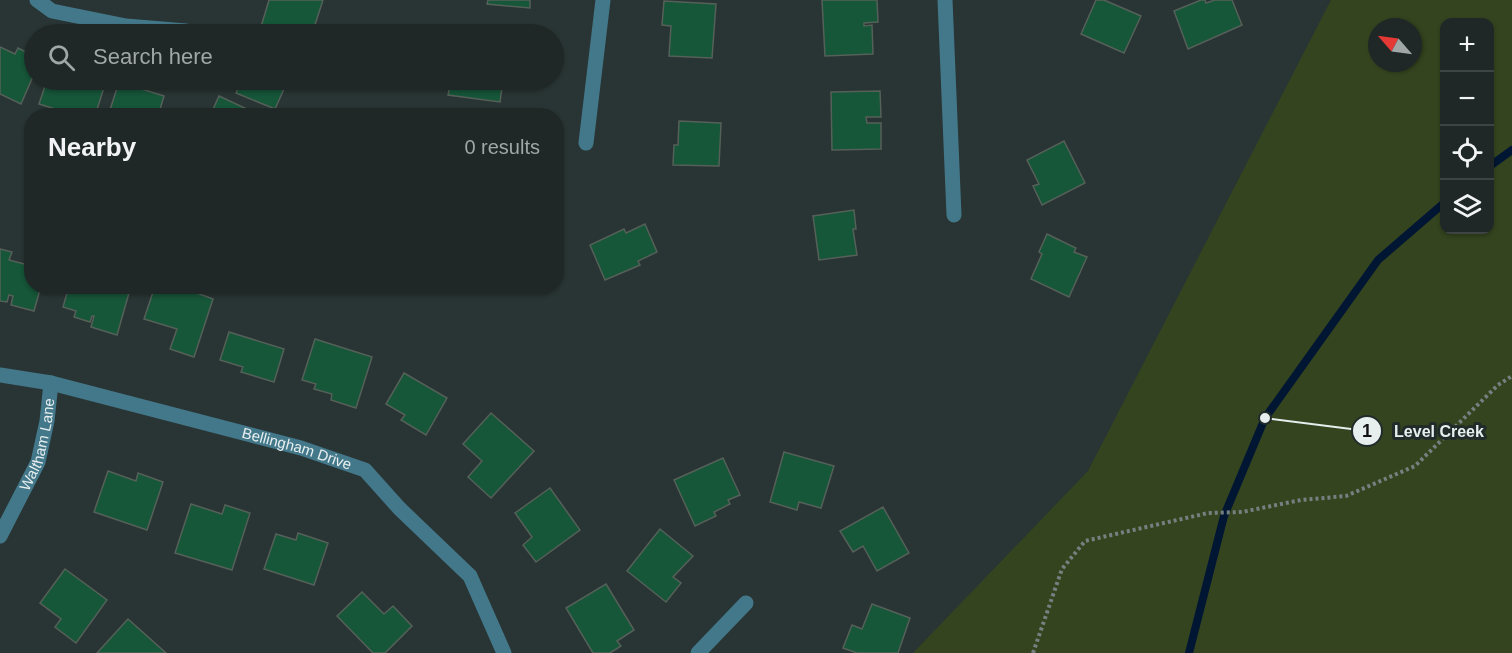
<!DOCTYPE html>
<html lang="en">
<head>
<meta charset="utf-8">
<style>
  body { margin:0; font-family:Arial,sans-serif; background:#27302f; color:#f1f3f6 }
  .controls { position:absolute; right:18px; top:18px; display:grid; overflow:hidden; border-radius:12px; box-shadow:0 2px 4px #0004 }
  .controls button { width:54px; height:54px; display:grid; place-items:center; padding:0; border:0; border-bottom:2px solid #3c4444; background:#1f2827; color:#f1f3f6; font:30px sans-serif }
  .compass { position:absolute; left:1368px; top:18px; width:54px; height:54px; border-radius:50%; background:#1f2827; box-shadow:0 2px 4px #0004; rotate:298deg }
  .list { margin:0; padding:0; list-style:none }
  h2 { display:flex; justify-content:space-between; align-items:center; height:78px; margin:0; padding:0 24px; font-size:26px }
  h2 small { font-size:20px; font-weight:400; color:#a1a6a7 }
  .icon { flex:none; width:33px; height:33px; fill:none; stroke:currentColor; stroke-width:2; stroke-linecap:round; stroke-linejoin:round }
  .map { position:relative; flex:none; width:1512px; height:653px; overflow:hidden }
  .search { position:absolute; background:#1f2827; box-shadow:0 2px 4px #0004; left:24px; top:24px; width:540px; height:66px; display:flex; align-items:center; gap:15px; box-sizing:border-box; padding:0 21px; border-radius:33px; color:#a1a6a7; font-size:22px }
  .panel { position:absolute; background:#1f2827; box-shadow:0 2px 4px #0004; left:24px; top:108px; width:540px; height:186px; border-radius:24px }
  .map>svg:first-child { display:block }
  .green { fill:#34441f; fill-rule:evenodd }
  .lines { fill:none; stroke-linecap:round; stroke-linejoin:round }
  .stream { stroke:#001633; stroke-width:8 }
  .building { fill:#165639; stroke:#556059; stroke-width:1.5 }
  .path { stroke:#768080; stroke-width:4; stroke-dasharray:3 3; stroke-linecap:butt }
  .minor { stroke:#43788a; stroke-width:15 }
  .labels { text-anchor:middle; stroke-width:6; stroke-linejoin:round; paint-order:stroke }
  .street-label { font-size:15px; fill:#e7eeee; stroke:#202b2a }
  .leader { fill:none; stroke:#e7eeee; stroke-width:2 }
  .callout-dot { fill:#e7eeee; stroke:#202b2a; stroke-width:2 }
  .mark-label { font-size:18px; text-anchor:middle; font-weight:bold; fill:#111 }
  .callout-label { font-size:16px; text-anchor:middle; font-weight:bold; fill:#e7eeee; stroke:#202b2a; stroke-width:6; stroke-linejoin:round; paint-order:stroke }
</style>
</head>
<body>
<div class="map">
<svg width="1512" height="653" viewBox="0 0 1512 653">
  <rect width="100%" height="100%" fill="#293534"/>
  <path class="green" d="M1331,0H1512V653H913L1088,471ZM1444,22H1490V230H1444ZM1377,27H1413V63H1377Z"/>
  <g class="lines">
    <g class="stream">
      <polyline points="1490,166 1512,150"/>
      <polyline points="1189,653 1224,516 1265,418 1378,260 1444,203"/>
    </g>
  </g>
  <g class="building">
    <polygon points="269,0 323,0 312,34 273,34 260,30"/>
    <polygon points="488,0 530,0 530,8 487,4"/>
    <polygon points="822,0 877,0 878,22 864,23 864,26 872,25 873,54 825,56"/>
    <polygon points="1096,0 1104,0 1141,16 1124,53 1081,34"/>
    <polygon points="1201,0 1205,0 1206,3 1215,0 1232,0 1242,25 1188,49 1174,11"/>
    <polygon points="664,1 716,4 712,58 669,56 671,26 662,25"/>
    <polygon points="0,47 15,54 18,48 34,56 34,74 21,104 0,94"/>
    <polygon points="47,80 106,81 95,116 78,116 39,104"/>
    <polygon points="242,80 288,80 275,109 236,93"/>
    <polygon points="451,80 503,80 500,102 448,95"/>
    <polygon points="119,82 164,96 158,116 108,116"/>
    <polygon points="880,91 881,117 866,117 867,123 881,123 881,149 832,150 831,92"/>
    <polygon points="219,96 262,116 210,116"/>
    <polygon points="679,121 721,123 719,166 673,165 674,145 678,145"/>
    <polygon points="1064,141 1085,183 1042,205 1033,186 1039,184 1027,160"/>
    <polygon points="854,210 856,229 853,229 857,255 819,260 813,216"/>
    <polygon points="645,224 657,252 638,261 640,265 605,280 590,245 624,229 626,233"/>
    <polygon points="1047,234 1076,248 1074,252 1087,257 1069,297 1031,279 1042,254 1039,252"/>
    <polygon points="0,249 12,252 9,260 32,266 32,286 41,286 34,311 11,305 13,296 9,295 7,302 0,301"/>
    <polygon points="69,286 131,286 117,335 91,327 94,316 92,316 90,322 74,317 76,311 63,307"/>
    <polygon points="155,286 171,286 185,291 186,289 213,299 194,357 170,349 177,329 144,319"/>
    <polygon points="229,332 284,349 274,382 241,372 243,367 220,360"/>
    <polygon points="315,339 372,357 356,408 331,400 332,394 314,389 316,384 302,380"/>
    <polygon points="404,373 447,398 426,435 401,420 405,415 386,404"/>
    <polygon points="491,413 534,451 491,498 468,477 482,461 463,444"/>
    <polygon points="784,452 834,466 821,508 799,502 797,510 770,502"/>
    <polygon points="723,458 740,495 728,500 730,504 714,512 716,516 695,526 674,480"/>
    <polygon points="108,471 136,481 138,473 163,482 147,530 94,512"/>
    <polygon points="550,488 580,530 536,562 523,545 532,537 515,513"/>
    <polygon points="191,504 222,514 225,505 250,513 232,570 175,553"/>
    <polygon points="883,507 909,553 877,571 863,546 853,552 840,531"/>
    <polygon points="660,529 693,556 673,577 681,583 666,602 627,571"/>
    <polygon points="298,533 328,543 314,585 264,569 276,534 296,540"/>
    <polygon points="65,569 107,600 76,643 55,627 61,619 40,603"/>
    <polygon points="606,584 634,630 617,641 621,646 610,653 593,653 566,608"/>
    <polygon points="362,592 384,614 393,606 412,626 385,653 373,653 337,616"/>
    <polygon points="872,604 910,618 898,653 857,653 843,648 852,625 862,629"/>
    <polygon points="128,619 166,653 97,653"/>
  </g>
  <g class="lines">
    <polyline class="path" points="1033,653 1062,569 1085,541 1208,513 1242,512 1301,500 1346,496 1415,466 1498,385 1512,376"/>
    <g class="minor">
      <polyline points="37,0 52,11 126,26 186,31"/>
      <polyline points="945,0 954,215"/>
      <polyline points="586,143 603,0"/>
      <path id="s1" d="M0,375L51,383L301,448L365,470L399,508L470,576L504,653"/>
      <path id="s2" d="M0,536L38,462L47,421L51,383"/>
      <polyline points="698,653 746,603"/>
    </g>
  </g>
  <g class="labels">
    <g class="street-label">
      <text dy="5" stroke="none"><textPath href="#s2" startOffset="100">Waltham Lane</textPath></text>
      <text dy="5" stroke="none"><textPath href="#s1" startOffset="306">Bellingham Drive</textPath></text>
    </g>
  </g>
  <path class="leader" d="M1265 418L1367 431"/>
  <g class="callout-dot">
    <circle cx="1265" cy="418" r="6"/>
    <circle cx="1367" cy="431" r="15"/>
  </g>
  <g class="mark-label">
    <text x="1367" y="437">1</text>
  </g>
  <g class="callout-label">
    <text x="1439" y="437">Level Creek</text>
  </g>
</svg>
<div class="controls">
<button>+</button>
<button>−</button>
<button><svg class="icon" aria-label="locate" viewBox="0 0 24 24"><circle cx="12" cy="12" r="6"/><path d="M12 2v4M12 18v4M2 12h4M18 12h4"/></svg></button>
<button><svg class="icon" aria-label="layers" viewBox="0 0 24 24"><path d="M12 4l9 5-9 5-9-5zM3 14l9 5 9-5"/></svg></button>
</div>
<svg class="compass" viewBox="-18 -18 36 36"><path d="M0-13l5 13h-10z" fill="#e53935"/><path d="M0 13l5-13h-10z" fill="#a1a6a7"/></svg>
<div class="search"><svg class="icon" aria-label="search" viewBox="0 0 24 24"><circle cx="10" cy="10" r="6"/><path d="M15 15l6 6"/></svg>Search here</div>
<section class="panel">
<h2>Nearby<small>0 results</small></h2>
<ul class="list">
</ul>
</section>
</div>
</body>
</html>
